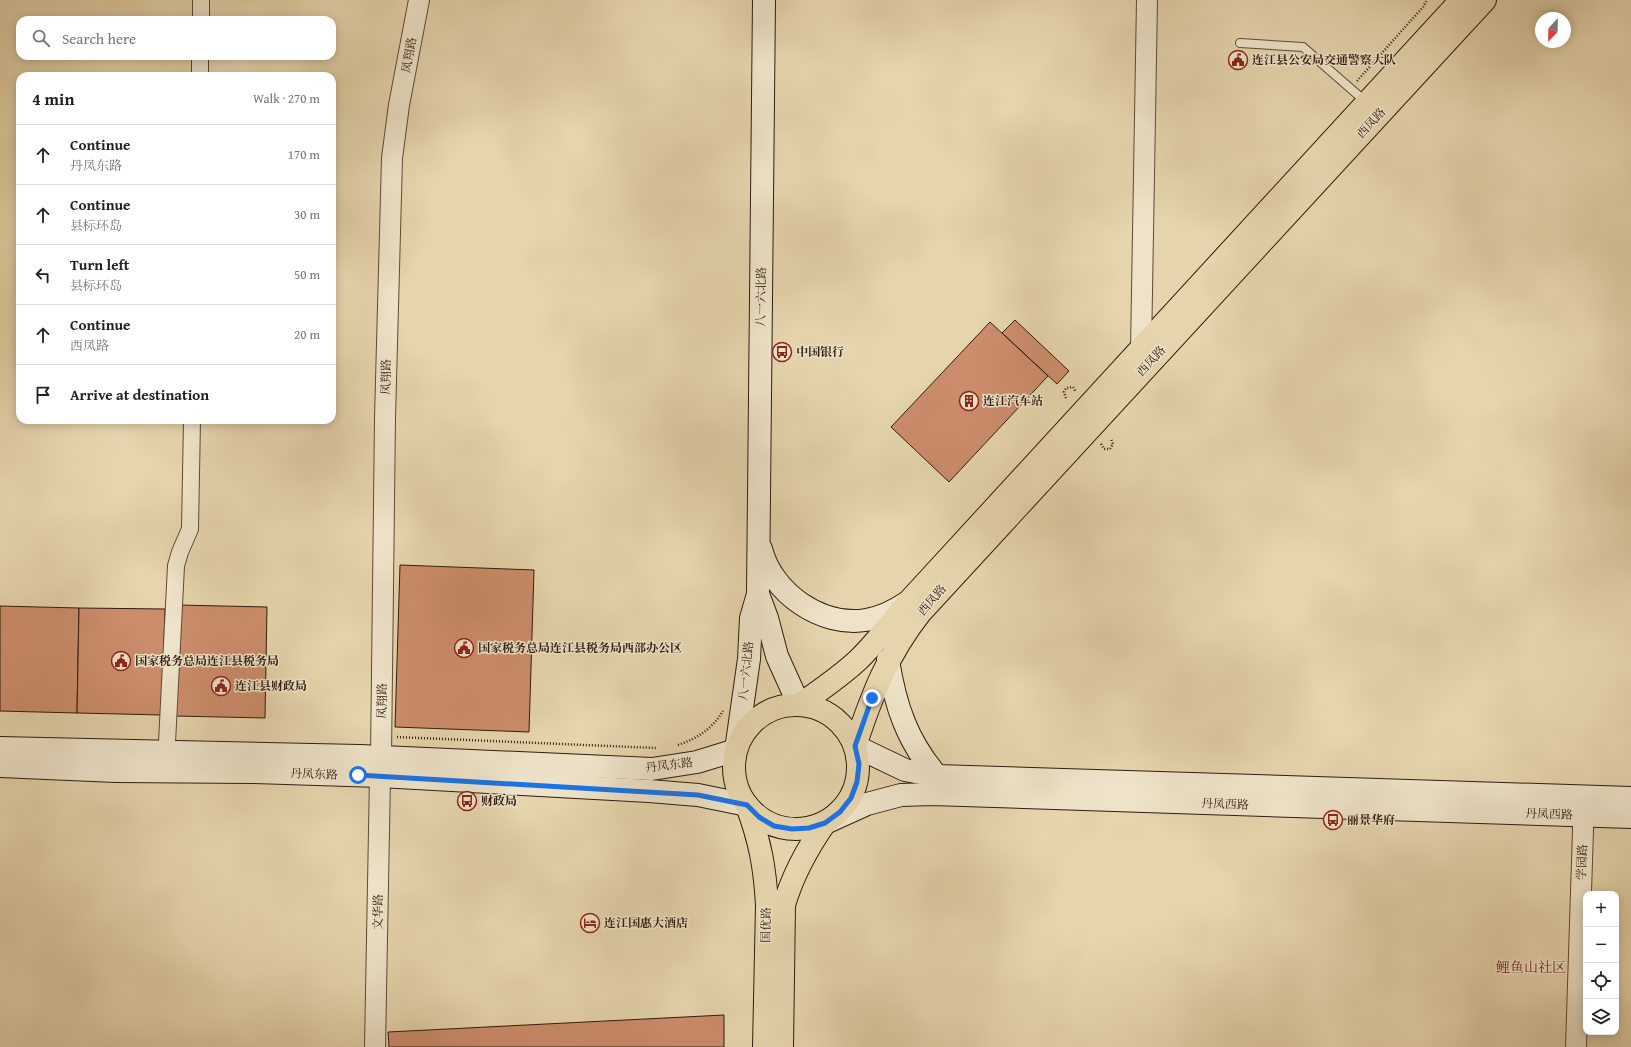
<!DOCTYPE html>
<html lang="en">
<head>
<meta charset="utf-8">
<style>
  body { margin:0; font-family:"Gentium Book Plus","Noto Serif SC",serif; background:#f6f6f6; color:#222 }
  .controls { position:absolute; right:12px; bottom:12px; display:grid; overflow:hidden; border-radius:8px; box-shadow:0 2px 10px #0003 }
  .controls button { width:36px; height:36px; display:grid; place-items:center; padding:0; border:0; border-bottom:1px solid #e0e0e0; background:#fff; color:#222; font:20px sans-serif }
  .compass { position:absolute; left:1535px; top:12px; width:36px; height:36px; border-radius:50%; background:#fff; box-shadow:0 2px 10px #0003; rotate:202deg }
  .stop { position:absolute; width:12px; height:12px; margin:-9px; border:3px solid #1a73e8; border-radius:50%; background:#fff }
  .stop.end { background:#1a73e8; border-color:#fff; box-shadow:0 1px 4px #0008 }
  .list { margin:0; padding:0; list-style:none }
  h2 { display:flex; justify-content:space-between; align-items:center; height:52px; margin:0; padding:0 16px; font-size:17px }
  h2 small { font-size:13px; font-weight:400; color:#767676 }
  .list li { display:grid; grid-template-columns:26px 1fr auto; gap:12px; align-items:center; box-sizing:border-box; height:60px; padding:0 16px; border-top:1px solid #e0e0e0 }
  .list b { display:block; font-size:15px; white-space:nowrap }
  .list p { margin:0; font-size:13px; white-space:nowrap; color:#767676 }
  .list em { font-size:13px; font-style:normal; color:#767676 }
  .icon { flex:none; width:22px; height:22px; fill:none; stroke:currentColor; stroke-width:2; stroke-linecap:round; stroke-linejoin:round }
  .map { position:relative; flex:none; width:1631px; height:1047px; overflow:hidden }
  .search { position:absolute; background:#fff; box-shadow:0 2px 10px #0003; left:16px; top:16px; width:320px; height:44px; display:flex; align-items:center; gap:10px; box-sizing:border-box; padding:0 14px; border-radius:12px; color:#767676; font-size:15px }
  .panel { position:absolute; background:#fff; box-shadow:0 2px 10px #0003; left:16px; top:72px; width:320px; height:352px; border-radius:12px }
  .map>svg:first-child { display:block }
  .building { fill:#cc8d6c; stroke:#2f1c0d }
  .lines { fill:none; stroke-linecap:round; stroke-linejoin:round }
  .service-casing { stroke:#5c4a35; stroke-width:10 }
  .minor-casing { stroke:#5c4a35; stroke-width:18 }
  .tertiary-casing { stroke:#5c4a35; stroke-width:22 }
  .secondary-casing { stroke:#2f1c0d; stroke-width:24 }
  .primary-casing { stroke:#2f1c0d; stroke-width:24 }
  .path { stroke:#2f1c0d; stroke-width:2.5; stroke-dasharray:1 2; stroke-linecap:butt }
  .service { stroke:#eee3c9; stroke-width:8 }
  .minor { stroke:#eee3c9; stroke-width:16 }
  .tertiary { stroke:#eee3c9; stroke-width:20 }
  .secondary { stroke:#eee3c9; stroke-width:22 }
  .primary { stroke:#e5d4ac; stroke-width:22 }
  .route { stroke:#1a73e8; stroke-width:5 }
  .labels { text-anchor:middle; stroke-width:3; stroke-linejoin:round; paint-order:stroke }
  .street-label { font-size:12px; fill:#2f1c0d; stroke:#eee3c9 }
  .poi-label { font-size:12px; font-weight:bold; fill:#2f1c0d; stroke:#eee3c9; text-anchor:start }
  .quarter-label { font-size:14px; fill:#7a1f14; stroke:#eee3c9 }
</style>
</head>
<body>
<div class="map">
<svg width="1631" height="1047" viewBox="0 0 1631 1047">
  <rect width="100%" height="100%" fill="#e5d4ac"/>
  <filter id="stains"><feTurbulence type="fractalNoise" baseFrequency=".005" numOctaves="4"/><feColorMatrix values="0 0 0 0 .2 0 0 0 0 .09 0 0 0 0 .02 0 0 0 .5 -.17"/></filter>
  <radialGradient id="worn" r=".72"><stop offset=".6" stop-color="#630" stop-opacity="0"/><stop offset="1" stop-color="#630" stop-opacity=".3"/></radialGradient>
  <g class="building">
    <polygon points="1015,320 1069,371 1057,384 1002,333"/>
    <polygon points="990,322 1048,376 949,482 891,427"/>
    <polygon points="400,565 534,570 529,732 395,727"/>
    <polygon points="178,605 267,607 265,718 175,716"/>
    <polygon points="0,606 79,608 77,713 0,711"/>
    <polygon points="79,608 165,609 162,715 77,713"/>
    <polygon points="724,1015 724,1047 389,1047 388,1032"/>
  </g>
  <g class="lines">
    <g class="service-casing">
      <polyline id="service" points="1240,43 1303,47 1366,102"/>
    </g>
    <g class="minor-casing">
      <g id="minor">
        <polyline points="201,20 201,0"/>
        <polyline points="200,76 200,56"/>
        <polyline points="166,762 176,566 180,552 190,529 192,420"/>
      </g>
    </g>
    <g class="tertiary-casing">
      <g id="tertiary">
        <polyline points="1141,350 1147,0"/>
        <polyline points="381,757 385,418 392,158 399,105 419,0"/>
        <polyline points="375,1047 380,776"/>
        <polyline points="1576,1047 1584,799"/>
      </g>
    </g>
    <g class="secondary-casing">
      <g id="secondary">
        <path d="M761,549C772,593 821,627 866,620C881,618 896,610 908,602"/>
        <polyline points="758,594 767,618 777,656 799,705"/>
        <path d="M888,660C895,705 907,741 937,776"/>
        <polyline points="855,746 905,770 937,776 1631,798"/>
        <polyline points="0,748 360,756 652,769 697,762 736,750 749,659 751,618 758,594 764,0"/>
        <polyline points="0,766 116,771 254,772 380,776 649,791 698,795 747,805"/>
        <polyline points="825,823 867,804 901,795 932,794 1631,817"/>
      </g>
    </g>
    <g class="primary-casing">
      <g id="primary">
        <circle cx="796" cy="767" r="62"/>
        <path d="M799,705C819,691 840,677 858,660C876,643 892,621 908,602L1461,0"/>
        <path d="M855,746C872,695 887,655 921,612L1485,0"/>
        <path d="M747,806C760,841 765,868 767,905L764,1047"/>
        <path d="M782,1047L784,905C793,874 807,849 825,823"/>
      </g>
    </g>
    <g class="path">
      <polyline points="1357,81 1423,7 1427,0"/>
      <polyline points="1066,398 1064,392 1066,388 1073,387 1076,392"/>
      <polyline points="1101,444 1104,449 1110,449 1113,444 1111,439"/>
      <polyline points="397,737 656,748"/>
      <path d="M678,745C698,738 712,729 723,711"/>
    </g>
    <use href="#service" class="service"/>
    <use href="#minor" class="minor"/>
    <use href="#tertiary" class="tertiary"/>
    <use href="#secondary" class="secondary"/>
    <use href="#primary" class="primary"/>
  </g>
  <g class="lines">
    <polyline class="route" points="358,775 698,795 747,805 759,817 774,826 792,829 809,828 825,823 840,812 851,798 857,782 859,764 855,746 872,698"/>
  </g>
  <defs>
    <g id="civic-ring" transform="scale(1)"><circle r="9.5" fill="#eee3c9" stroke="#8f2418" stroke-width="1.5"/><path d="M-.6-6.5H3V-4.5H.6V-3L4-1V1h2V6H-6V1h2V-1L-.6-3ZM-1.2 2.5V6h2.4V2.5Z" fill="#8f2418"/></g>
    <g id="bus-ring" transform="scale(1)"><circle r="9.5" fill="#eee3c9" stroke="#8f2418" stroke-width="1.5"/><path d="M-5-6H5V4H4V6H2V4H-2V6H-4V4H-5ZM-3.5-4V0h7V-4ZM-3.5 1.2v1.5H-2V1.2ZM2 1.2v1.5H3.5V1.2Z" fill="#8f2418"/></g>
    <g id="building-ring" transform="scale(1)"><circle r="9.5" fill="#eee3c9" stroke="#8f2418" stroke-width="1.5"/><path d="M-4-6H4V6H1V3H-1V6H-4ZM-2.5-4.3h1.7v1.8h-1.7ZM.8-4.3h1.7v1.8H.8ZM-2.5-1h1.7V.8h-1.7ZM.8-1h1.7V.8H.8Z" fill="#8f2418"/></g>
    <g id="hotel-ring" transform="scale(1)"><circle r="9.5" fill="#eee3c9" stroke="#8f2418" stroke-width="1.5"/><path d="M-6-4.5h1.5V1H6V5H4.5V3h-9V5H-6ZM-4 0a1.8 1.8 0 1 1 3.6 0ZM.5 0V-2.5h3Q6-2.5 6 0Z" fill="#8f2418"/></g>
  </defs>
  <g fill-rule="evenodd">
    <use href="#civic-ring" x="1238" y="60"/>
    <use href="#bus-ring" x="782" y="352"/>
    <use href="#building-ring" x="969" y="401"/>
    <use href="#civic-ring" x="464" y="648"/>
    <use href="#civic-ring" x="121" y="661"/>
    <use href="#civic-ring" x="221" y="686"/>
    <use href="#bus-ring" x="467" y="801"/>
    <use href="#bus-ring" x="1333" y="820"/>
    <use href="#hotel-ring" x="590" y="923"/>
  </g>
  <g class="labels">
    <g class="street-label">
      <text transform="translate(409 55) rotate(-80)" y="4">凤翔路</text>
      <text transform="translate(1371 123) rotate(-47)" y="4">西凤路</text>
      <text transform="translate(761 297) rotate(-89)" y="4">八一六北路</text>
      <text transform="translate(1151 361) rotate(-47)" y="4">西凤路</text>
      <text transform="translate(386 377) rotate(-89)" y="4">凤翔路</text>
      <text transform="translate(932 600) rotate(-49)" y="4">西凤路</text>
      <text transform="translate(746 671) rotate(-84)" y="4">八一六北路</text>
      <text transform="translate(382 701) rotate(-89)" y="4">凤翔路</text>
      <text transform="translate(669 765) rotate(-7)" y="4">丹凤东路</text>
      <text transform="translate(314 774) rotate(2)" y="4">丹凤东路</text>
      <text transform="translate(1225 804) rotate(2)" y="4">丹凤西路</text>
      <text transform="translate(1549 814) rotate(2)" y="4">丹凤西路</text>
      <text transform="translate(1582 862) rotate(-88)" y="4">学园路</text>
      <text transform="translate(378 912) rotate(-89)" y="4">文华路</text>
      <text transform="translate(766 925) rotate(-89)" y="4">国优路</text>
    </g>
    <g class="poi-label">
      <text x="1252" y="64">连江县公安局交通警察大队</text>
      <text x="796" y="356">中国银行</text>
      <text x="983" y="405">连江汽车站</text>
      <text x="478" y="652">国家税务总局连江县税务局西部办公区</text>
      <text x="135" y="665">国家税务总局连江县税务局</text>
      <text x="235" y="690">连江县财政局</text>
      <text x="481" y="805">财政局</text>
      <text x="1347" y="824">丽景华府</text>
      <text x="604" y="927">连江国惠大酒店</text>
    </g>
    <g class="quarter-label">
      <text x="1531" y="972">鲤鱼山社区</text>
    </g>
  </g>
  <rect width="100%" height="100%" filter="url(#stains)"/>
  <rect width="100%" height="100%" fill="url(#worn)"/>
</svg>
<div class="controls">
<button>+</button>
<button>−</button>
<button><svg class="icon" aria-label="locate" viewBox="0 0 24 24"><circle cx="12" cy="12" r="6"/><path d="M12 2v4M12 18v4M2 12h4M18 12h4"/></svg></button>
<button><svg class="icon" aria-label="layers" viewBox="0 0 24 24"><path d="M12 4l9 5-9 5-9-5zM3 14l9 5 9-5"/></svg></button>
</div>
<svg class="compass" viewBox="-18 -18 36 36"><path d="M0-13l5 13h-10z" fill="#e53935"/><path d="M0 13l5-13h-10z" fill="#767676"/></svg>
<div class="stop" style="left:358px;top:775px"></div>
<div class="stop end" style="left:872px;top:698px"></div>
<div class="search"><svg class="icon" aria-label="search" viewBox="0 0 24 24"><circle cx="10" cy="10" r="6"/><path d="M15 15l6 6"/></svg>Search here</div>
<section class="panel">
<h2>4 min<small>Walk · 270 m</small></h2>
<ul class="list">
<li><svg class="icon" aria-label="ahead" viewBox="0 0 24 24"><path d="M12 20V5M6 11l6-6 6 6"/></svg><div><b>Continue</b><p>丹凤东路</p></div><em>170 m</em></li>
<li><svg class="icon" aria-label="ahead" viewBox="0 0 24 24"><path d="M12 20V5M6 11l6-6 6 6"/></svg><div><b>Continue</b><p>县标环岛</p></div><em>30 m</em></li>
<li><svg class="icon" aria-label="left" viewBox="0 0 24 24"><path d="M17 20v-9H6M10 6l-5 5 5 5"/></svg><div><b>Turn left</b><p>县标环岛</p></div><em>50 m</em></li>
<li><svg class="icon" aria-label="ahead" viewBox="0 0 24 24"><path d="M12 20V5M6 11l6-6 6 6"/></svg><div><b>Continue</b><p>西凤路</p></div><em>20 m</em></li>
<li><svg class="icon" aria-label="arrive" viewBox="0 0 24 24"><path d="M6 21V4h12l-3 4 3 4H6"/></svg><div><b>Arrive at destination</b></div></li>
</ul>
</section>
</div>
</body>
</html>
